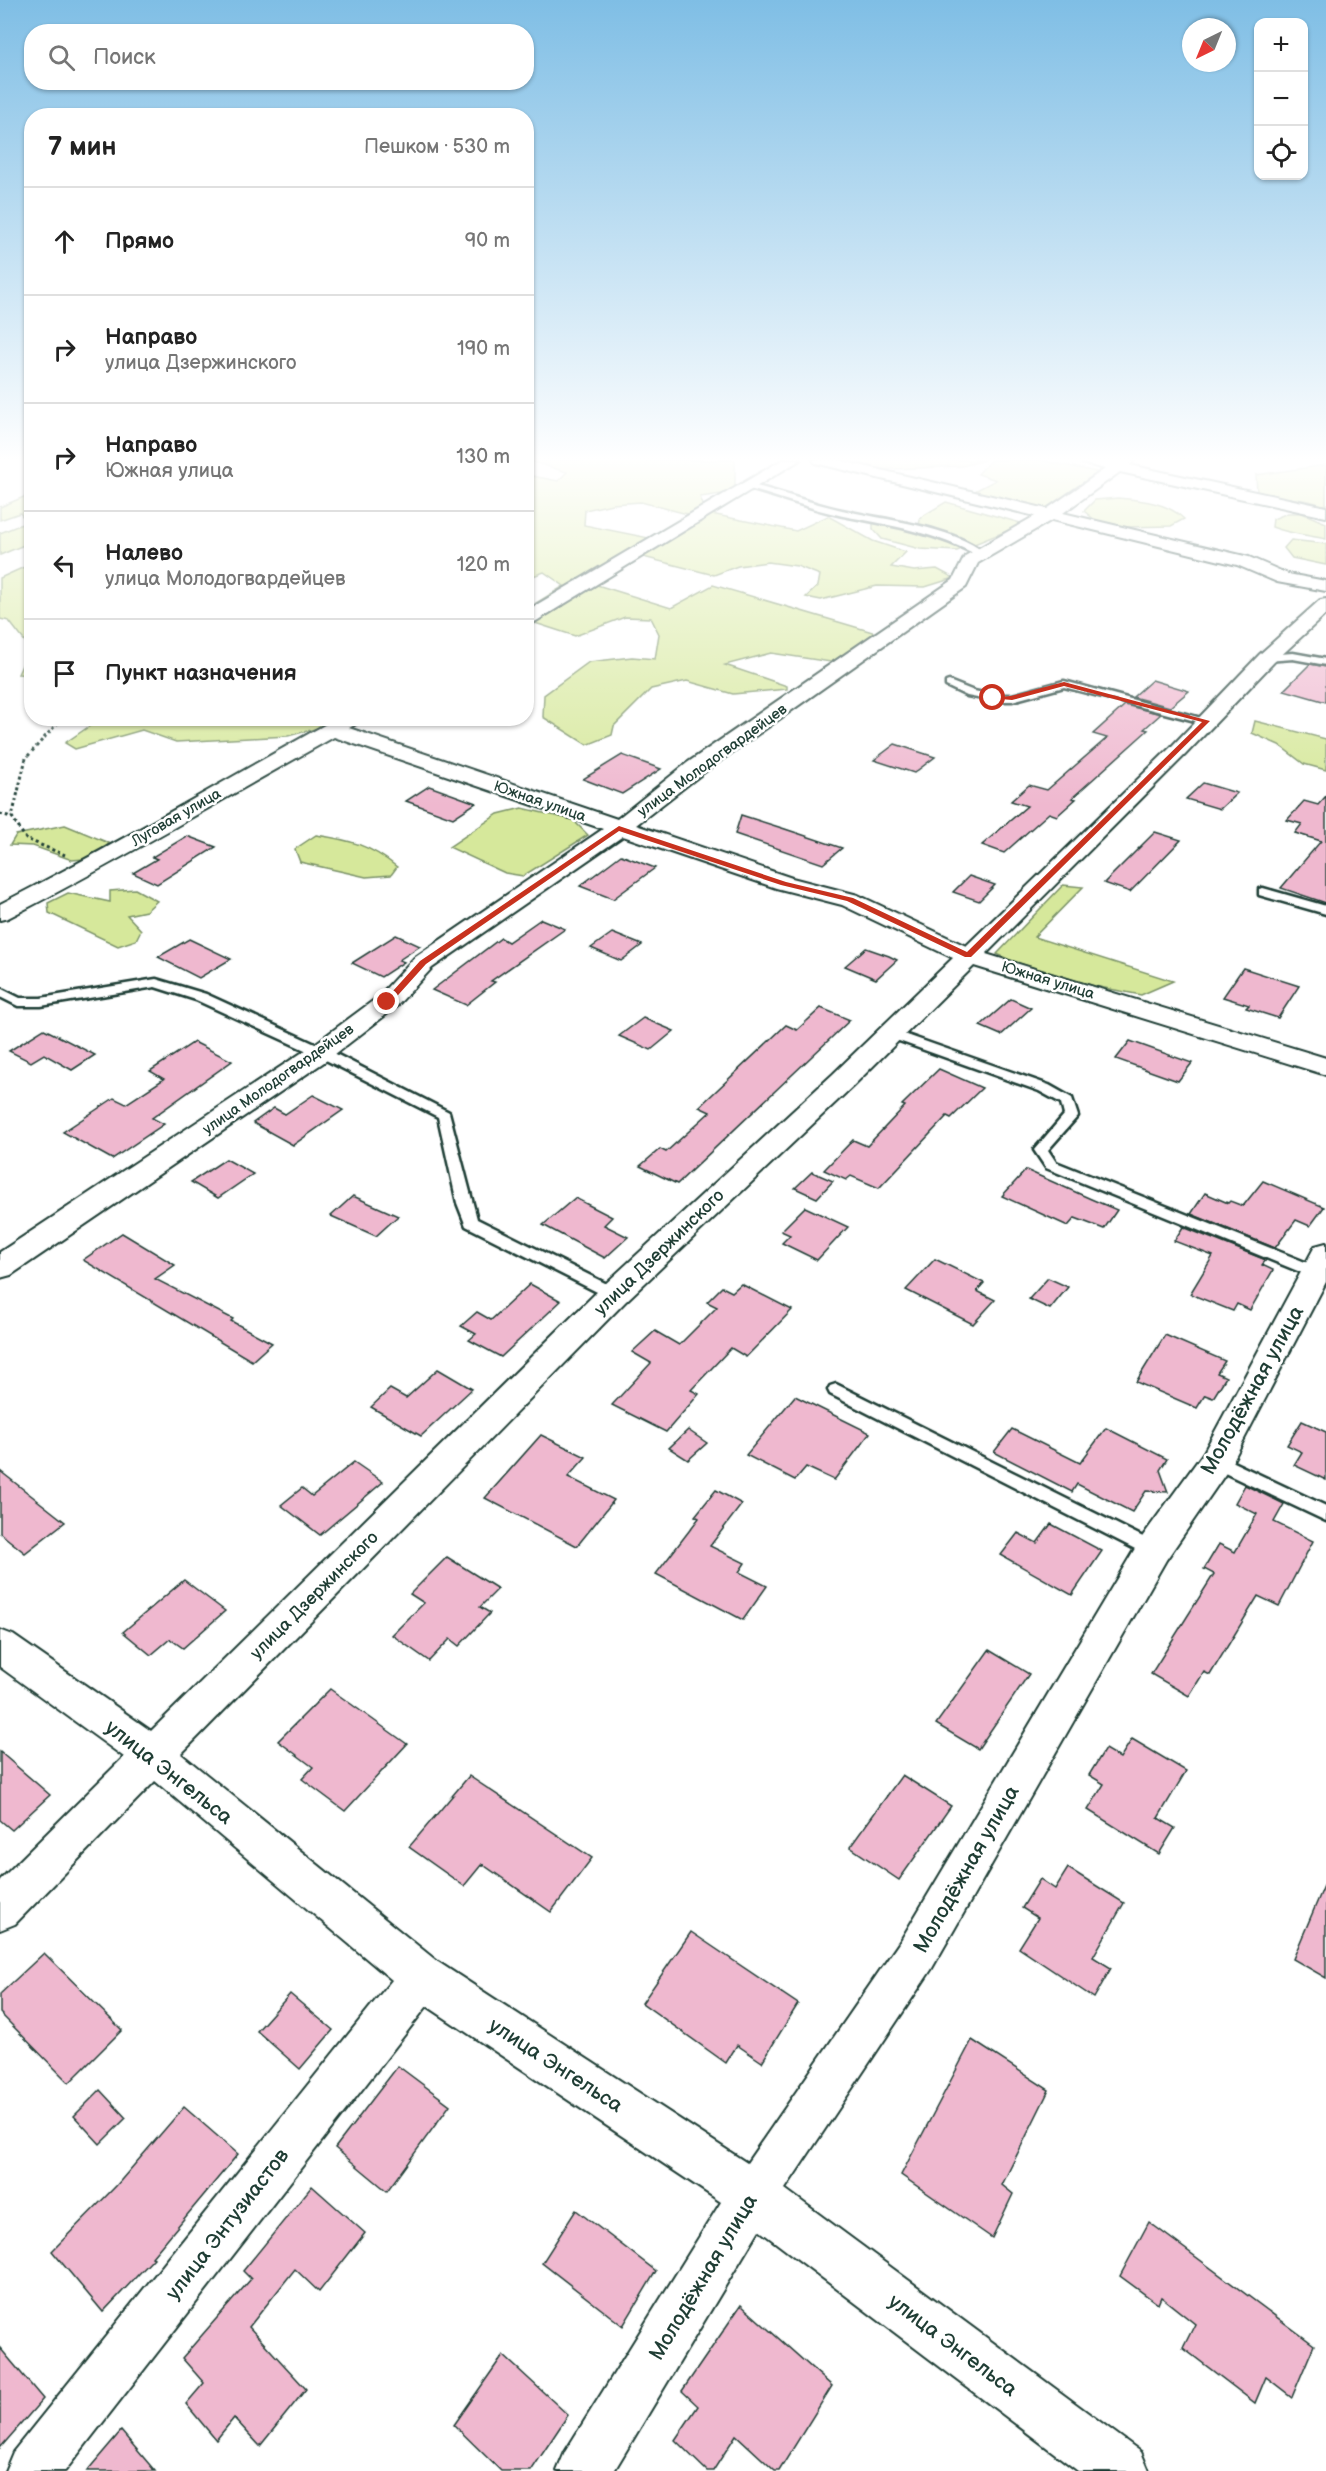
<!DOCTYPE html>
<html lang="ru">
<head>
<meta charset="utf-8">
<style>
  body { margin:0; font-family:"Balsamiq Sans",sans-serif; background:#f2f2f2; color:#222 }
  .controls { position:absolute; right:18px; top:18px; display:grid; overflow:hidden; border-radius:12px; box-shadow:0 2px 4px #0004 }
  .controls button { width:54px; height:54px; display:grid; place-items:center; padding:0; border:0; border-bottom:2px solid #e0e0e0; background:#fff; color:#222; font:30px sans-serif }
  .compass { position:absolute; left:1182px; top:18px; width:54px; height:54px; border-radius:50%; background:#fff; box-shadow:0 2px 4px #0004; rotate:223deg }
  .stop { position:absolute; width:18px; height:18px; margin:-14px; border:4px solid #c8321e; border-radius:50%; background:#fff }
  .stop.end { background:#c8321e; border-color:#fff; box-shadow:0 2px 6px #0008 }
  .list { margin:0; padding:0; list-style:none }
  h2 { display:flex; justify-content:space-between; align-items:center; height:78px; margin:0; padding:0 24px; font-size:26px }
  h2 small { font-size:20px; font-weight:400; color:#767676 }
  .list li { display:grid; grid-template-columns:39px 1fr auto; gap:18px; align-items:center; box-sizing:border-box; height:108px; padding:0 24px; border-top:2px solid #e0e0e0 }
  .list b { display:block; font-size:22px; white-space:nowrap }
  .list p { margin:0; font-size:20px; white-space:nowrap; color:#767676 }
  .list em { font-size:20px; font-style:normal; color:#767676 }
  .icon { flex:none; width:33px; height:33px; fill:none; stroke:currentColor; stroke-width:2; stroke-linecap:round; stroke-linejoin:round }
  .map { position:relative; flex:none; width:1326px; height:2471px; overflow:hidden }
  .search { position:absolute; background:#fff; box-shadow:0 2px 4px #0004; left:24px; top:24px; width:510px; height:66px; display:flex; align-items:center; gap:15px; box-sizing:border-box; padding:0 21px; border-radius:24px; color:#767676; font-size:22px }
  .panel { position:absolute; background:#fff; box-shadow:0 2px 4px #0004; left:24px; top:108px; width:510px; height:618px; border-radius:24px }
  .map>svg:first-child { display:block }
  .green { fill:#d6e89b; stroke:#7a9268; stroke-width:1.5 }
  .building { fill:#efb8cf; stroke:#1f3d34; stroke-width:1.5 }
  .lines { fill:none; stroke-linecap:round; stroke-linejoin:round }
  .service-casing { stroke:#1f3d34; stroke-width:5 }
  .minor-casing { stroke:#1f3d34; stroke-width:4 }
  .path { stroke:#1f3d34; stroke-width:3; stroke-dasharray:3 3; stroke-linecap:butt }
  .service { fill:#fff; fill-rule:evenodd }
  .minor { fill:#fff; fill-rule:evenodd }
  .route { fill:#c8321e }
  .labels { text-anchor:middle; stroke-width:5; stroke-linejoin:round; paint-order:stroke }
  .far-street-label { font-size:15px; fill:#1f3d34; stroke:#fff }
  .street-label { font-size:18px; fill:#1f3d34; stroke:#fff }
  .near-street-label { font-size:21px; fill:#1f3d34; stroke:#fff }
</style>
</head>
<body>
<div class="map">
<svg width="1326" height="2471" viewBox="0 0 1326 2471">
  <rect width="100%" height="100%" fill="#fff"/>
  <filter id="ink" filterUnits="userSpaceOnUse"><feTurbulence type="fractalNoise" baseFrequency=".0167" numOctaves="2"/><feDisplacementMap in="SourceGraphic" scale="12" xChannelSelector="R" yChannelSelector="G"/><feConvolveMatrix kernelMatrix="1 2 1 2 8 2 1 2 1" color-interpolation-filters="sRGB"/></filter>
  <g filter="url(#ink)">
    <g class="green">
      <polygon points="527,460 735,460 735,492 700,497 704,507 691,515 641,502 612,504 585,510 584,525 654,539 540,610 536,603 564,586 544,572 533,576 527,582 527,475 558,481 567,472"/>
      <polygon points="830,460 985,460 962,466 870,470"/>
      <polygon points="991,460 1040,460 1101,473 1050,513 969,494 996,480 978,474"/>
      <polygon points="1326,465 1326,506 1309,501 1257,493 1256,475"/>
      <polygon points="31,494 31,542 0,555 0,533 27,522 20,513 0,520 0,507"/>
      <path d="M1118,498C1140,500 1168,502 1184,519L1171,526L1125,527L1095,520L1084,511L1095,500Z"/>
      <polygon points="946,502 1024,524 957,551 920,549 882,539 873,529 873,523 909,530 919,524 921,517"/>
      <path d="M1288,513H1302L1326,523V539C1307,535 1290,534 1272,527L1273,519Z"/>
      <polygon points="711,514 796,531 828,516 873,541 906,552 891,567 914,571 937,569 954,578 925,587 877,586 821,600 806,597 818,586 820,575 797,566 768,562 738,566 714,575 643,557 681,531 701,523"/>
      <polygon points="1291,540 1326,544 1326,565 1292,558 1284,548"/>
      <polygon points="31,564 31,675 18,674 30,648 9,621 0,619 0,578"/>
      <polygon points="597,585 671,608 713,585 876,633 841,658 831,662 771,653 725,665 787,686 787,689 733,694 687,681 651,689 614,726 612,735 587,745 543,717 544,695 589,662 632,657 655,659 659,634 651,618 625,617 575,636 532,622"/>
      <polygon points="100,719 341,719 330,725 288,736 176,742 142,730 75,749 65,743"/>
      <polygon points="1255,721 1326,739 1326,770 1304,764 1279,745 1252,733"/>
      <polygon points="522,808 573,820 588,835 523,876 505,873 449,847 498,814"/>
      <polygon points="65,825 109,843 96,858 72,860 33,846 10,845 16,835"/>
      <path d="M316,835C350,840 370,845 397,867L391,875L366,877L300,862L295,849Z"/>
      <polygon points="1063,885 1083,887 1034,937 1173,981 1141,995 1094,986 1012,961 997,954"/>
      <polygon points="135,889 157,901 146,911 127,915 141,930 136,940 118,946 49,913 48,903 68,893 110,902 110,891"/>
    </g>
    <g class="building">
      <polygon points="1310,664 1326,667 1326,702 1284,690"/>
      <polygon points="1152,680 1189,691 1170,707 1133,697"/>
      <polygon points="1125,705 1161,714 1144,729 1148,730 1072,798 1076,799 1057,816 1049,813 1004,853 982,845 1027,806 1011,801 1029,785 1047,790 1107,738 1093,734"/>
      <polygon points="895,744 935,757 914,773 874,760"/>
      <polygon points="622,755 661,769 622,794 583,779"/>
      <polygon points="1203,783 1237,793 1220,809 1186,799"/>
      <polygon points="429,786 476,803 453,818 406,801"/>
      <polygon points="1326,796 1326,903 1281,888 1321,841 1295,833 1302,824 1287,820 1304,801 1318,805"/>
      <polygon points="741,815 785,829 842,848 823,864 735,834"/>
      <polygon points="1155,832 1181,840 1130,892 1104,883"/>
      <polygon points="187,836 216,847 157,884 133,873 157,859 152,857"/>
      <polygon points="621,855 655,868 613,899 580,886"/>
      <polygon points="969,876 995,885 979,901 953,892"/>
      <polygon points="541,919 565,929 491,981 495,982 466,1005 432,990 501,938 508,942"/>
      <polygon points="612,933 642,945 621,961 591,948"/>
      <polygon points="396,935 420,946 399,960 404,962 381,977 352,963"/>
      <polygon points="189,939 231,959 199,978 158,957"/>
      <polygon points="866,948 889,956 897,960 876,979 845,966"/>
      <polygon points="1243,968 1299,986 1278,1018 1246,1008 1249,1005 1223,997"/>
      <polygon points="1011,999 1031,1008 1001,1035 980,1026"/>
      <polygon points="821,1008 850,1020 677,1184 640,1166 660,1149 666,1152 710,1112 699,1107 786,1025 797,1030"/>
      <polygon points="643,1018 674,1031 651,1050 619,1036"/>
      <polygon points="44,1029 60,1037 95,1055 72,1070 44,1054 31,1062 9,1051"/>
      <polygon points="1130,1041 1192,1063 1178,1081 1116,1059"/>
      <polygon points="194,1042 232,1061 152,1118 164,1124 112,1159 63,1132 114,1098 126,1104 164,1079 150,1071"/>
      <polygon points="939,1069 982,1088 951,1118 947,1116 879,1188 851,1176 846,1180 824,1170 853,1140 867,1146 905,1106 902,1105"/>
      <polygon points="313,1095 343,1110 293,1145 253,1123 274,1108 285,1114"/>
      <polygon points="226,1159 253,1174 218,1198 191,1182"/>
      <polygon points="1026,1170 1091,1199 1117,1210 1104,1229 1075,1218 1068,1226 1002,1196"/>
      <polygon points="812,1172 833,1181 817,1198 795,1188"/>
      <polygon points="1263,1181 1324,1207 1310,1226 1296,1220 1275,1248 1191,1214 1205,1193 1228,1203 1230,1201 1243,1206"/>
      <polygon points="353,1196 398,1216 376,1236 331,1216"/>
      <polygon points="575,1198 612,1217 604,1225 628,1237 605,1258 543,1225"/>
      <polygon points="805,1207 848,1227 817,1260 782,1243 790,1235 781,1231"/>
      <polygon points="1183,1227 1266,1260 1262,1265 1273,1270 1250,1310 1237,1304 1233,1311 1190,1294 1213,1256 1174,1241"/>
      <polygon points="122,1233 175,1265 155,1279 233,1319 231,1321 272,1343 252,1361 83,1260"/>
      <polygon points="935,1259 984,1283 977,1291 995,1300 973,1324 906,1290"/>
      <polygon points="1048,1278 1068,1287 1050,1309 1029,1299"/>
      <polygon points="530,1284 561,1301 501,1357 469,1340 476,1334 461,1326 477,1312 491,1320"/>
      <polygon points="741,1284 792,1310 746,1357 731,1348 691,1390 699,1394 666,1432 612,1405 651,1363 632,1352 655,1331 679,1345 717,1307 707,1302 722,1287 732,1292"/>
      <polygon points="1165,1335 1225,1361 1217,1373 1226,1377 1213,1398 1205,1395 1197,1408 1136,1382"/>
      <polygon points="438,1369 472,1389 421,1436 371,1407 390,1389 406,1398"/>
      <polygon points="795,1396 870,1433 834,1480 806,1467 795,1480 746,1455"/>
      <polygon points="1302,1421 1326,1432 1326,1480 1294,1465 1302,1452 1287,1445"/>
      <polygon points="1106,1428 1167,1459 1160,1470 1168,1492 1146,1491 1132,1512 1077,1484 1072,1492 994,1452 1012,1429 1080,1463"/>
      <polygon points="688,1430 707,1443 688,1460 669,1448"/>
      <polygon points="541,1435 586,1457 568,1477 614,1500 577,1546 485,1498"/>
      <polygon points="354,1462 383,1482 320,1535 281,1505 302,1488 312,1496"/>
      <polygon points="0,1471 65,1522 25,1553 0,1533"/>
      <polygon points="1245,1485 1284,1504 1274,1522 1313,1541 1279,1606 1258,1596 1210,1675 1204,1672 1189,1696 1151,1674 1214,1574 1204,1569 1219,1544 1235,1552 1257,1514 1235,1503"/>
      <polygon points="716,1490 742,1504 710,1546 745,1563 739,1572 767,1586 743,1620 656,1574 699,1518 695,1516"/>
      <polygon points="1051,1524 1102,1551 1072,1595 1001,1555 1018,1533 1037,1543"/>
      <polygon points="447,1557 498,1589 480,1607 490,1613 459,1646 450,1639 429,1661 392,1635 424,1603 410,1594"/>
      <polygon points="184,1580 225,1611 183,1648 170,1639 151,1655 123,1632"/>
      <polygon points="989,1650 1029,1674 978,1749 936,1724"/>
      <polygon points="330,1689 407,1744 345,1811 302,1779 313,1767 278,1741"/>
      <polygon points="1132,1739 1186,1771 1158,1818 1175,1828 1159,1854 1088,1810 1104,1784 1089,1775 1105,1749 1120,1758"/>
      <polygon points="0,1752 50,1795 12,1830 0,1820"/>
      <polygon points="902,1775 951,1806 899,1880 850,1847"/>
      <polygon points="469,1776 592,1858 551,1912 482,1864 464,1886 409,1847"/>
      <polygon points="1068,1868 1124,1903 1093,1957 1111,1968 1094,1998 1019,1948 1038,1918 1022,1908 1040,1879 1055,1889"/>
      <polygon points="1326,1881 1326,1978 1293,1959"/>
      <polygon points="691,1932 798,2004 762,2062 737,2045 726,2063 642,2003"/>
      <polygon points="44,1953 122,2030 69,2083 0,2013 0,1994"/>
      <polygon points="290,1994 333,2030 300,2069 257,2031"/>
      <polygon points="972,2040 1049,2090 1002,2185 1013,2194 992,2238 901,2175"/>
      <polygon points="398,2066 450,2105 387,2191 335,2148"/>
      <polygon points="100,2090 126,2118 100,2144 74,2116"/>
      <polygon points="184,2107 238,2154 152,2257 154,2258 103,2312 52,2251 116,2186"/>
      <polygon points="312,2186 365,2233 319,2292 295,2269 249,2327 306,2389 260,2446 234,2418 216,2440 186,2404 204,2383 182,2358 251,2279 243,2271"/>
      <polygon points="576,2210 656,2271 623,2326 542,2263"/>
      <polygon points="1149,2222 1314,2345 1292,2397 1266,2377 1255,2403 1183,2348 1195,2324 1161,2297 1158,2304 1120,2276"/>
      <polygon points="741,2305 832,2386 779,2471 775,2471 736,2435 713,2471 707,2471 675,2440 698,2406 682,2391"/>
      <polygon points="0,2348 43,2399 0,2448"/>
      <polygon points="503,2355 568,2415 531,2471 501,2471 454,2425"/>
      <polygon points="121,2431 155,2471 87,2471"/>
    </g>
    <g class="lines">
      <g class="service-casing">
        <g id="service">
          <path d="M749,484C780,492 811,503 842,510C883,520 954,526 986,554L979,556C936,533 891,525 843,516C811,509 778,497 746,488V484Z"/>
          <polygon points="1293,653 1326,659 1326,665 1293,659 1267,661 1262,658 1267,655"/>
          <polygon points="949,681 974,691 993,695 1012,695 1064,681 1212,721 1207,724 1064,687 1012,701 993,701 967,696 946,686 946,682"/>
          <polygon points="1263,888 1326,906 1326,914 1259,895 1259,889"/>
          <polygon points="156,979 206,994 326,1049 449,1112 477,1219 619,1290 622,1294 619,1298 609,1298 466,1226 457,1203 438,1117 316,1055 196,1000 155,987 41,1006 18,1006 0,997 0,988 20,998 41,998"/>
          <polygon points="890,1029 1049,1085 1072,1098 1078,1116 1048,1150 1056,1162 1320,1268 1323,1272 1320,1276 1310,1276 1046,1168 1034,1150 1064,1115 1061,1103 1039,1091 885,1036 883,1033"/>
          <polygon points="836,1384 1159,1545 1162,1550 1159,1555 1153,1557 1147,1555 830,1394 828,1390 830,1386"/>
          <polygon points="1216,1454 1326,1506 1326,1521 1210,1466 1207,1461 1210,1456"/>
        </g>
      </g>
      <g class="minor-casing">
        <g id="minor">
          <polygon points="782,460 800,460 533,623 526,624 526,611"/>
          <path d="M813,460H838L1047,509L1105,469L1082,463L1080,460H1134L1130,465L1326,507V517L1120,472L1063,513L1249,557L1288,574L1326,581V591L1277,582L1237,565L1052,520L978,563L966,587L703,773L636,825L792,878L858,895L966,946L1171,747L1260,654L1320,600L1326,599V614L1274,662L1185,755L986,954L1326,1058V1075L974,966L853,1086L625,1302L181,1754L438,1962L747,2163L901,1940L1140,1540L1204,1452L1315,1246L1326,1243V1282L1228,1470L1166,1560L931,1970L785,2189L1141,2452L1149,2471H1078L759,2230L614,2471H557L565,2452L721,2202L427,2006L65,2471H5L13,2452L392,1980L155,1781L15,1924L0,1930V1880L124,1757L0,1667V1630L13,1635L151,1731L603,1286L833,1074L953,958L842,905L776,888L623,836L432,968L396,1007L330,1058L11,1275L0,1278V1252L312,1046L378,997L414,958L603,829L334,737C226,797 119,861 8,918L0,920V904C114,846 225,780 337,718H358L356,724L349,728L617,819L687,763L953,580L965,556L1035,516L815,463Z"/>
        </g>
      </g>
      <g class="path">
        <polyline points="62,718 26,758 12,817 26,839 65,855"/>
        <polyline points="0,814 12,817"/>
      </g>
      <use href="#service" class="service"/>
      <use href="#minor" class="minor"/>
    </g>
  </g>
  <linearGradient id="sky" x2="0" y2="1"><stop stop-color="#7fbee5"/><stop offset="0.57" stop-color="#fff"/><stop offset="1" stop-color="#fff" stop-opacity="0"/></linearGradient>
  <rect width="1326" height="806" fill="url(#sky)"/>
  <polygon class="route" points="1064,682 1210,721 971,957 965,957 847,901 781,885 619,831 426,964 390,1004 383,1002 420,961 619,826 786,882 853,898 967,952 1202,722 1064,686 1012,700 990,698 1011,696"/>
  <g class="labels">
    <g class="far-street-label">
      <text transform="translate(712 760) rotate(-36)" y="5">улица Молодогвардейцев</text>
      <text transform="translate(540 801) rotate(19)" y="5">Южная улица</text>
      <text transform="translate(176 817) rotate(-30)" y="5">Луговая улица</text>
      <text transform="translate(1048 980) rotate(17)" y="5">Южная улица</text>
      <text transform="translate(278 1079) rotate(-35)" y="5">улица Молодогвардейцев</text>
    </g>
    <g class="street-label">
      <text transform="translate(659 1252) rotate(-44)" y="6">улица Дзержинского</text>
      <text transform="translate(314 1595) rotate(-45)" y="6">улица Дзержинского</text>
    </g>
    <g class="near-street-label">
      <text transform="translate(1252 1390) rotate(-61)" y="7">Молодёжная улица</text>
      <text transform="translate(169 1772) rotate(38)" y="7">улица Энгельса</text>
      <text transform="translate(966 1869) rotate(-60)" y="7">Молодёжная улица</text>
      <text transform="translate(556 2065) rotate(33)" y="7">улица Энгельса</text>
      <text transform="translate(227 2224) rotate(-52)" y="7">улица Энтузиастов</text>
      <text transform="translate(703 2277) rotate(-59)" y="7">Молодёжная улица</text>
      <text transform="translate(953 2345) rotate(37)" y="7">улица Энгельса</text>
    </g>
  </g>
</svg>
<div class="controls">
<button>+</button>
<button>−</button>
<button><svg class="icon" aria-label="locate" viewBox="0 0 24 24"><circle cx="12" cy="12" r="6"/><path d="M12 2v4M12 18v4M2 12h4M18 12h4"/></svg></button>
</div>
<svg class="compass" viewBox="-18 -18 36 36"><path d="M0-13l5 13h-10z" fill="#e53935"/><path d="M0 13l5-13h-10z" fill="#767676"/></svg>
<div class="stop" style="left:993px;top:698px"></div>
<div class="stop end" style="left:387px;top:1002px"></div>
<div class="search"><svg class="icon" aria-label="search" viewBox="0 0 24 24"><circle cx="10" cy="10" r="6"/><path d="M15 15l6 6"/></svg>Поиск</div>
<section class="panel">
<h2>7 мин<small>Пешком · 530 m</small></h2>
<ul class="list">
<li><svg class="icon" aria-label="ahead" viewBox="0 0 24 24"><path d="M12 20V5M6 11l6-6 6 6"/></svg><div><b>Прямо</b></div><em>90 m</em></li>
<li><svg class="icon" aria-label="right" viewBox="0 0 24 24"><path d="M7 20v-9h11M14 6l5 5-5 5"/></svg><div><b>Направо</b><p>улица Дзержинского</p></div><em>190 m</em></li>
<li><svg class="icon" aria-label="right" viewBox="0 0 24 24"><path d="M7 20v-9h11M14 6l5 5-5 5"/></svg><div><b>Направо</b><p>Южная улица</p></div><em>130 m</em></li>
<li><svg class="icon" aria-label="left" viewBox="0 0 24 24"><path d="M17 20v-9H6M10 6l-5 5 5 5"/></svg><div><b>Налево</b><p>улица Молодогвардейцев</p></div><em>120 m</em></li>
<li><svg class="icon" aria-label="arrive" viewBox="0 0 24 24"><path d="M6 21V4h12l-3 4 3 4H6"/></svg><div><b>Пункт назначения</b></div></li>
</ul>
</section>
</div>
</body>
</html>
